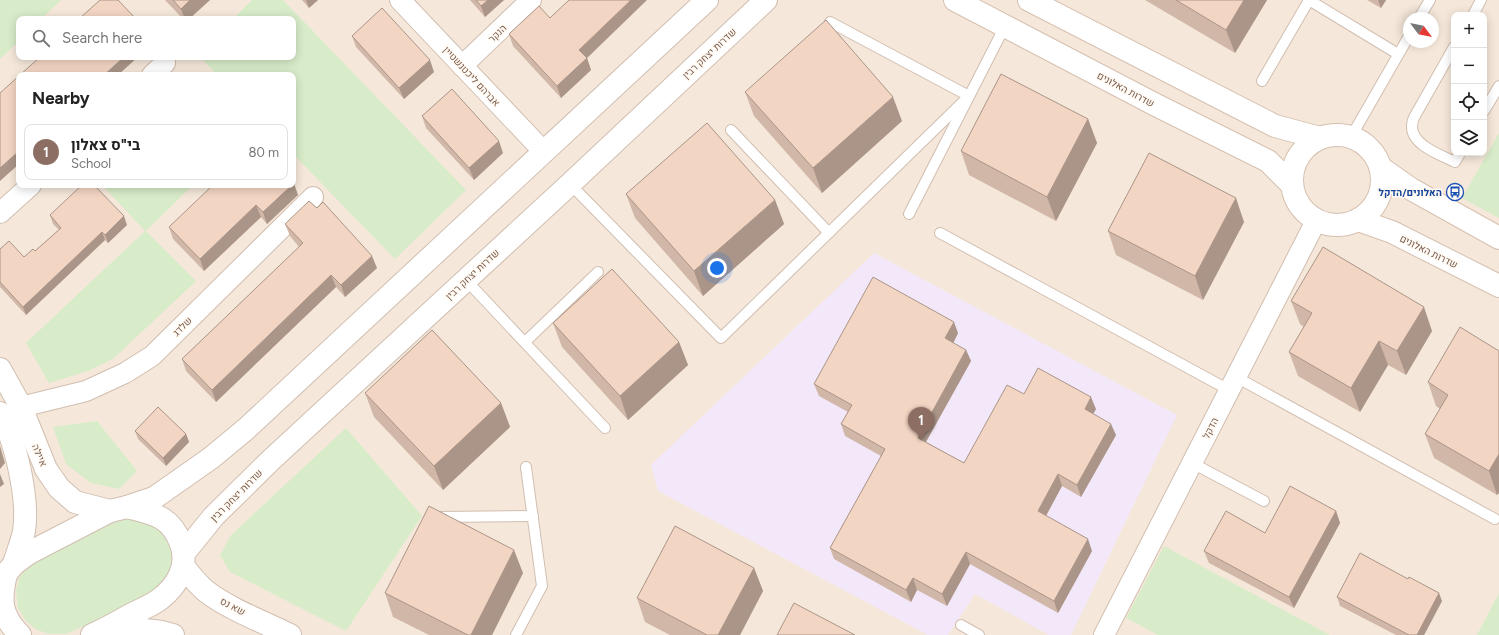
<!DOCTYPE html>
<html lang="en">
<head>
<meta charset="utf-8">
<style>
  body { margin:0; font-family:Figtree,Heebo,sans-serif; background:#f6f6f6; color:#222 }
  .controls { position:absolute; right:12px; top:12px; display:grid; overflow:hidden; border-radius:8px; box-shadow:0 2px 10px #0003 }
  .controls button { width:36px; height:36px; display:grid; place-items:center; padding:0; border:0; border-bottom:1px solid #e0e0e0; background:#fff; color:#222; font:20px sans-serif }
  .compass { position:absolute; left:1403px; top:12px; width:36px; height:36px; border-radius:50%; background:#fff; box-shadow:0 2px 10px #0003; rotate:122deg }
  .you { position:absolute; left:717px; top:268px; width:14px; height:14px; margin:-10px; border:3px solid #fff; border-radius:50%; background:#1a73e8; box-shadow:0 0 0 6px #1a73e833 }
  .badge { display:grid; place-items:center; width:26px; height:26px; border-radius:50%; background:#d93025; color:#fff; font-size:13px; font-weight:700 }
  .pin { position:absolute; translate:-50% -33px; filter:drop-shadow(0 1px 2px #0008) }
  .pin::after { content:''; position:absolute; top:21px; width:14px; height:12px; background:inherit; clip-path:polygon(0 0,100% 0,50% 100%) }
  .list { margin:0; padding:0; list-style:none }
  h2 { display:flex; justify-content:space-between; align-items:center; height:52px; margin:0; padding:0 16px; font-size:17px }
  h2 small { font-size:13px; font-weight:400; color:#767676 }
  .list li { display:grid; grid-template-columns:26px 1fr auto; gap:12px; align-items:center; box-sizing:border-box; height:56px; margin:0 8px 8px; padding:0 8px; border:1px solid #e0e0e0; border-radius:8px }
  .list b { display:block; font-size:15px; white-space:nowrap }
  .list p { margin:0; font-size:13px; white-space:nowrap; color:#767676 }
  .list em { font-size:13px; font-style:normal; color:#767676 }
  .icon { flex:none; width:22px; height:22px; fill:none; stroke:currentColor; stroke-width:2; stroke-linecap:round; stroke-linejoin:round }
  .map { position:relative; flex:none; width:1499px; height:635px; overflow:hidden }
  .search { position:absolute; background:#fff; box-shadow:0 2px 10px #0003; left:16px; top:16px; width:280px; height:44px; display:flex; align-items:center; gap:10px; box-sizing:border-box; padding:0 14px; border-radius:8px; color:#767676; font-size:15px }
  .panel { position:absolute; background:#fff; box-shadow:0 2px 10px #0003; left:16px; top:72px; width:280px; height:116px; border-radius:8px }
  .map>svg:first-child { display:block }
  .residential { fill:#f5e8da; fill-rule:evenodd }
  .education { fill:#f3e8fa }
  .green { fill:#d8ecc9 }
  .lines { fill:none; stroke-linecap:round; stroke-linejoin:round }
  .service-casing { stroke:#d1beb0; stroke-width:12 }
  .minor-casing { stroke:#d1beb0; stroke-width:22 }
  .tertiary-casing { stroke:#d1beb0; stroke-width:24 }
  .secondary-casing { stroke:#d6c0b0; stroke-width:24 }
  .service { stroke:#fff; stroke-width:10 }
  .minor { stroke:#fff; stroke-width:20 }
  .tertiary { stroke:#fff; stroke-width:22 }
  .secondary { stroke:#fff; stroke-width:22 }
  .wall { fill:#d1b7a8 }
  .shaded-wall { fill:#aa9588 }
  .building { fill:#f3d5c3; stroke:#aa9588 }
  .labels { text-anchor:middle; stroke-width:3; stroke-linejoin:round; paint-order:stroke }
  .street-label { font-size:10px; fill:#7a5c4d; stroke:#fffaf3 }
  .transit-label { font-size:10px; font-weight:bold; fill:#164399; stroke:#fffaf3; text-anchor:end }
</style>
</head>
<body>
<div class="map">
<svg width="1499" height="635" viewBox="0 0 1499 635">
  <rect width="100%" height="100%" fill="#fdf6ec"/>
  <path class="residential" d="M0,0H1499V635H0ZM1454,15H1484V153H1454ZM1409,18H1433V42H1409ZM19,19H293V57H19ZM19,75H293V185H19Z"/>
  <polygon class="education" points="874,253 1177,415 1071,635 1049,635 975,594 948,635 928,635 658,491 651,465"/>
  <g class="green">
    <polygon points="0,0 61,0 41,19 19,19 19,41 0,59"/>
    <polygon points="252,0 283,0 466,190 395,259 293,154 293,75 217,75 200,57 293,57 293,19 233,19"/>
    <polygon points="1499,133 1499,218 1462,198"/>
    <polygon points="102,185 193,185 146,231 196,281 113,359 88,371 49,383 26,343 145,231"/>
    <polygon points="97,421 137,471 119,489 91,483 66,464 53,427"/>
    <polygon points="346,428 422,516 346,631 230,572 220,555 231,535"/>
    <polygon points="130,518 162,529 176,553 168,576 155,589 91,623 66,634 50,634 37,630 26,621 18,608 16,591 19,578 25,571 38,561 117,521"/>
    <polygon points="1164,546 1330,635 1158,635 1126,618"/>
    <polygon points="1499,593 1499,635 1477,635"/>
  </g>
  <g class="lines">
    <g class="service-casing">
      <g id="service">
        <polyline points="1309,0 1398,54"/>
        <polyline points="1473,15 1481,0"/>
        <polyline points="1419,18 1430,0"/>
        <path d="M1454,47L1416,114C1414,117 1412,122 1412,126C1411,145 1441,155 1455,162L1460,153"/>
        <polyline points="1262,81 1309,0"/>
        <polyline points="1484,111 1499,86"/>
        <polyline points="731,130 829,233"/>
        <polyline points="1351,137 1409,36"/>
        <polyline points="570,184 721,338 969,96 830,22"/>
        <polyline points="909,214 1005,26"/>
        <polyline points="940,233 1229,390"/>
        <polyline points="466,280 605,428"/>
        <polyline points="525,342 598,272"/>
        <polyline points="1236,377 1495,519"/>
        <polyline points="1192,463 1264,501"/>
        <polyline points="437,517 533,516"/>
        <polyline points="961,625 979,635"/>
        <polyline points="516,635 542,586 526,467"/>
      </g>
    </g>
    <g class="minor-casing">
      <g id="minor">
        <polyline points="400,0 544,152"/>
        <polyline points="462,66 531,0"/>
        <polyline points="152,75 165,63"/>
        <polyline points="0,213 31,185"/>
        <polyline points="21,407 86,391 125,373 152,356 313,197"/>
        <polyline points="1104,635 1316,221"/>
      </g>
    </g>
    <g class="tertiary-casing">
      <g id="tertiary">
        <polyline points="0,369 21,407 46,469 59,488 75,502 110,511"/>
        <path d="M0,413C16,441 29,500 24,531C22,542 17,553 14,564"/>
        <polyline points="184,553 214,516 272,459 570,184 766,0"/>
        <path d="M184,567C191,576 198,585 207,592C231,610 264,622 290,635"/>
        <path d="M6,574C0,600 0,615 20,635"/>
        <polyline points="0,581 14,564 29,553 110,511 127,507 154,498 211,458 246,429 707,0"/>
        <polyline points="111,626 162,632 173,635"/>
        <path d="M92,635C105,629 118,622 130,615C140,610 151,606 160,599C177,586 189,566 181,544C171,516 154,514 127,507"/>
      </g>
    </g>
    <g class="secondary-casing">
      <g id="secondary">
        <polyline points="955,0 1156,105 1268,161 1292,185"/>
        <polyline points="1029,0 1275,126 1320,138"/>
        <circle cx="1337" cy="180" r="45"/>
        <polyline points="1381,168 1411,189 1499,238"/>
        <polyline points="1358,220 1392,232 1499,286"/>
      </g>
    </g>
    <use href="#service" class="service"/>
    <use href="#minor" class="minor"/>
    <use href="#tertiary" class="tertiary"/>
    <use href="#secondary" class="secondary"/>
  </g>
  <g class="wall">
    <polygon points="165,0 210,0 189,19 183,19"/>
    <polygon points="302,0 318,0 309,8"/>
    <polygon points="470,0 504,0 485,17"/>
    <polygon points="1145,0 1267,0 1235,53"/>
    <polygon points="1367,0 1386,0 1381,8"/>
    <polygon points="509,34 587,58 591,70 561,98 513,46"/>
    <polygon points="352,36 434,72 404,99 356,47"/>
    <polygon points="745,92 902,121 822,193 754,116"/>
    <polygon points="422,116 503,153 474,180 426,128"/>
    <polygon points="1088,119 1097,143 1056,221 969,175 961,151"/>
    <polygon points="294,184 298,195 267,224 261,217 204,271 173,239 169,227"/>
    <polygon points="626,194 775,200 784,224 703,296 635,218"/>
    <polygon points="317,208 377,268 345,297 336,287 216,402 186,371 182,359 299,247 290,236 285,224"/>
    <polygon points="50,215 127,225 108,243 105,240 26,315 0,287 0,249 24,257 35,251 59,230 53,224"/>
    <polygon points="1244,222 1203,300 1116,255 1108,231"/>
    <polygon points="1291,301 1432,331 1406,375 1388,365 1360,412 1298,376 1289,352 1304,327 1300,324"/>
    <polygon points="553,323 679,342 688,365 628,420 562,347"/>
    <polygon points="958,333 953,343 966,350 971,361 926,442 964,463 1024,394 1096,409 1093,414 1116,435 1081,497 1062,486 1046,516 1092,551 1058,613 970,564 947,606 917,590 911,602 834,559 830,548 881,456 845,436 841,424 848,412 819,396 814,384"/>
    <polygon points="1499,351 1499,493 1497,495 1434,458 1425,434 1440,409 1436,406 1428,382"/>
    <polygon points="365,393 501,403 510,427 443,490 374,417"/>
    <polygon points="135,431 186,434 189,442 166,466 138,439"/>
    <polygon points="1336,511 1340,523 1294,608 1209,563 1204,551"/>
    <polygon points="754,568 763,591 740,635 670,635 645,622 637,598"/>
    <polygon points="523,573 492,635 429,635 393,617 385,593"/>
    <polygon points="1337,597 1442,601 1424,635 1396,635 1340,606"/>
  </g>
  <g class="shaded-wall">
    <polygon points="190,0 210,0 189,19 185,19 181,9"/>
    <polygon points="306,0 318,0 309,8"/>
    <polygon points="488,0 504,0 485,17 481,6"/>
    <polygon points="631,0 647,0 584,61 587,58 591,70 561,98 557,86 579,50"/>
    <polygon points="1244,0 1267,0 1235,53 1226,30"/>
    <polygon points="1378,0 1386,0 1381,8"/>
    <polygon points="124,57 138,57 118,75 104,75"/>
    <polygon points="430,60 434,72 404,99 399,88"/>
    <polygon points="893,97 902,121 822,193 813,168"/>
    <polygon points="1088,119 1097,143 1056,221 1047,197"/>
    <polygon points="499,141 503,153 474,180 469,168"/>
    <polygon points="19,151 19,164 0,181 0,168"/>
    <polygon points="293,184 294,184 298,195 267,224 263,212"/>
    <polygon points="1236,198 1244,222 1203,300 1195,276"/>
    <polygon points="775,200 784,224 703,296 694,271"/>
    <polygon points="256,205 261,217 204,271 200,259"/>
    <polygon points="124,216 127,225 108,243 105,235"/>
    <polygon points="102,232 105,240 26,315 23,307"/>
    <polygon points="372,256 377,268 345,297 341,285"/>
    <polygon points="331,275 336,287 216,402 212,390"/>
    <polygon points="1424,307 1432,331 1406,375 1397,351"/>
    <polygon points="954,322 958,333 950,350 945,338"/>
    <polygon points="1379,341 1388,365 1360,412 1351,388"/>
    <polygon points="679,342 688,365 628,420 620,396"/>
    <polygon points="966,350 971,361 922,449 918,438"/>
    <polygon points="1091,397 1096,409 1089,421 1085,409"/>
    <polygon points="501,403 510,427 443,490 434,466"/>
    <polygon points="1111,424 1116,435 1081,497 1077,485"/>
    <polygon points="186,434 189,442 166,466 163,458"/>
    <polygon points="0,446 5,463 0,469"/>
    <polygon points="1499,454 1499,493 1497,495 1489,471"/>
    <polygon points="0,474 4,484 0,487"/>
    <polygon points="1058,474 1062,486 1042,523 1038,511"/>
    <polygon points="1336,511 1340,523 1294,608 1289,597"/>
    <polygon points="1088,539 1092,551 1058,613 1054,601"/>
    <polygon points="514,550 523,573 492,635 471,635"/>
    <polygon points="966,552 970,564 947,606 942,594"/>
    <polygon points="754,568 763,591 740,635 718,635"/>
    <polygon points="913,578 917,590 911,602 906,590"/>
    <polygon points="1439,593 1442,601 1424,635 1417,635"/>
  </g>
  <g class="building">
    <polygon points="100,0 118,0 136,19 79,19"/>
    <polygon points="173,0 190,0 181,9"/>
    <polygon points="476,0 488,0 481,6"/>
    <polygon points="569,0 631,0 579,50 587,58 557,86 509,34 539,6 550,18"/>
    <polygon points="1176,0 1244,0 1226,30"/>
    <polygon points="382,8 430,60 399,88 352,36"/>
    <polygon points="826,20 893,97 813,168 745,92"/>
    <polygon points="40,57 124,57 104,75 20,75"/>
    <polygon points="1001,74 1088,119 1047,197 961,151"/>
    <polygon points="19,76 19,151 0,168 0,93"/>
    <polygon points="452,89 499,141 469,168 422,116"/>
    <polygon points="707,123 775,200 694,271 626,194"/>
    <polygon points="1149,153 1236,198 1195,276 1108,231"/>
    <polygon points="82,185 94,185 124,216 105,235 102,232 23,307 0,282 0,249 9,241 24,257 33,249 35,251 61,228 50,215"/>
    <polygon points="213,185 292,185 263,212 256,205 200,259 169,227"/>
    <polygon points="309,201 317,208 323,202 372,256 341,285 331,275 212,390 182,359 303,243 285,224"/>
    <polygon points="1323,247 1424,307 1397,351 1379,341 1351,388 1289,352 1312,313 1291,301"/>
    <polygon points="612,269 679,342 620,396 553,323"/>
    <polygon points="873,277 954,322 945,338 966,350 918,438 964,463 1007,385 1024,394 1038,368 1091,397 1085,409 1111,424 1077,485 1058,474 1038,511 1088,539 1054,601 966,552 942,594 913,578 906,590 830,548 885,449 841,424 852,405 814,384"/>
    <polygon points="1460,327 1499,351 1499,454 1489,471 1425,434 1448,395 1428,382"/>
    <polygon points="432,330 501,403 434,466 365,393"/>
    <polygon points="158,407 186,434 163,458 135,431"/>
    <polygon points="1290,486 1336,511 1289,597 1204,551 1226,511 1265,533"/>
    <polygon points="429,506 514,550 471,635 468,635 385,593"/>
    <polygon points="675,526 754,568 718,635 707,635 637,598"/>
    <polygon points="1360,553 1408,579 1409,577 1439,593 1417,635 1409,635 1337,597"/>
    <polygon points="794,603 855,635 777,635"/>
  </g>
  <defs>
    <g id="bus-ring" transform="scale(0.9)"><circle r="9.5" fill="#fffaf3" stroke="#1a4fb4" stroke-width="1.5"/><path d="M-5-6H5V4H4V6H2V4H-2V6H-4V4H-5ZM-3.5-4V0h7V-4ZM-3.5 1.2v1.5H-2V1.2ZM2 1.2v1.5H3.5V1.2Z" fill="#1a4fb4"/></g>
  </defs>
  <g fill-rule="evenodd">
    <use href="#bus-ring" x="1455" y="192"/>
  </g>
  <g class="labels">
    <g class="street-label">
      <text transform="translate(497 33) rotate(-44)" y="4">הנקר</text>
      <text transform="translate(709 53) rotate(-43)" y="4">שדרות יצחק רבין</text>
      <text transform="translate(472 76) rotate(47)" y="4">אברהם ליכטנשטיין</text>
      <text transform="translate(1126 89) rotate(28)" y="4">שדרות האלונים</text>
      <text transform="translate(1429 251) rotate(26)" y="4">שדרות האלונים</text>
      <text transform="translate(472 274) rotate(-43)" y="4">שדרות יצחק רבין</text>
      <text transform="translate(182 326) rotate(-45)" y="4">שלדג</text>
      <text transform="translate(1210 428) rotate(-63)" y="4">הדקל</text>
      <text transform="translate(40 455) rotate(67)" y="4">איילה</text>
      <text transform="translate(236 495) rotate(-45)" y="4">שדרות יצחק רבין</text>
      <text transform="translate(233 606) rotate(28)" y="4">שא נס</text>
    </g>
    <g class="transit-label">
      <text x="1442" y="196">האלונים/הדקל</text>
    </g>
  </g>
</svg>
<div class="controls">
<button>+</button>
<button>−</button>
<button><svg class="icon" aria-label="locate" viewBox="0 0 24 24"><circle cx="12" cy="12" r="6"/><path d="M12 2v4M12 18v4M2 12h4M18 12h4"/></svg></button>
<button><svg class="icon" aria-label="layers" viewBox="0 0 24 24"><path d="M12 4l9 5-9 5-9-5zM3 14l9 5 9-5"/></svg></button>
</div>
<svg class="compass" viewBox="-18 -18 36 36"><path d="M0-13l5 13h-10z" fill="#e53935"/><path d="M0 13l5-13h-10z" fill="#767676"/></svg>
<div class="you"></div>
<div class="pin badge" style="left:921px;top:440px;background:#8d6e63">1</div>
<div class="search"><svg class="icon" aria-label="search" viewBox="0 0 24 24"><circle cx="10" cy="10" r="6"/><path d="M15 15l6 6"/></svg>Search here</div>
<section class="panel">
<h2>Nearby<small></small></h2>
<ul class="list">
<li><span class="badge" style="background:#8d6e63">1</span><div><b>בי&quot;ס צאלון</b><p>School</p></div><em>80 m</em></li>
</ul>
</section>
</div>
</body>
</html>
